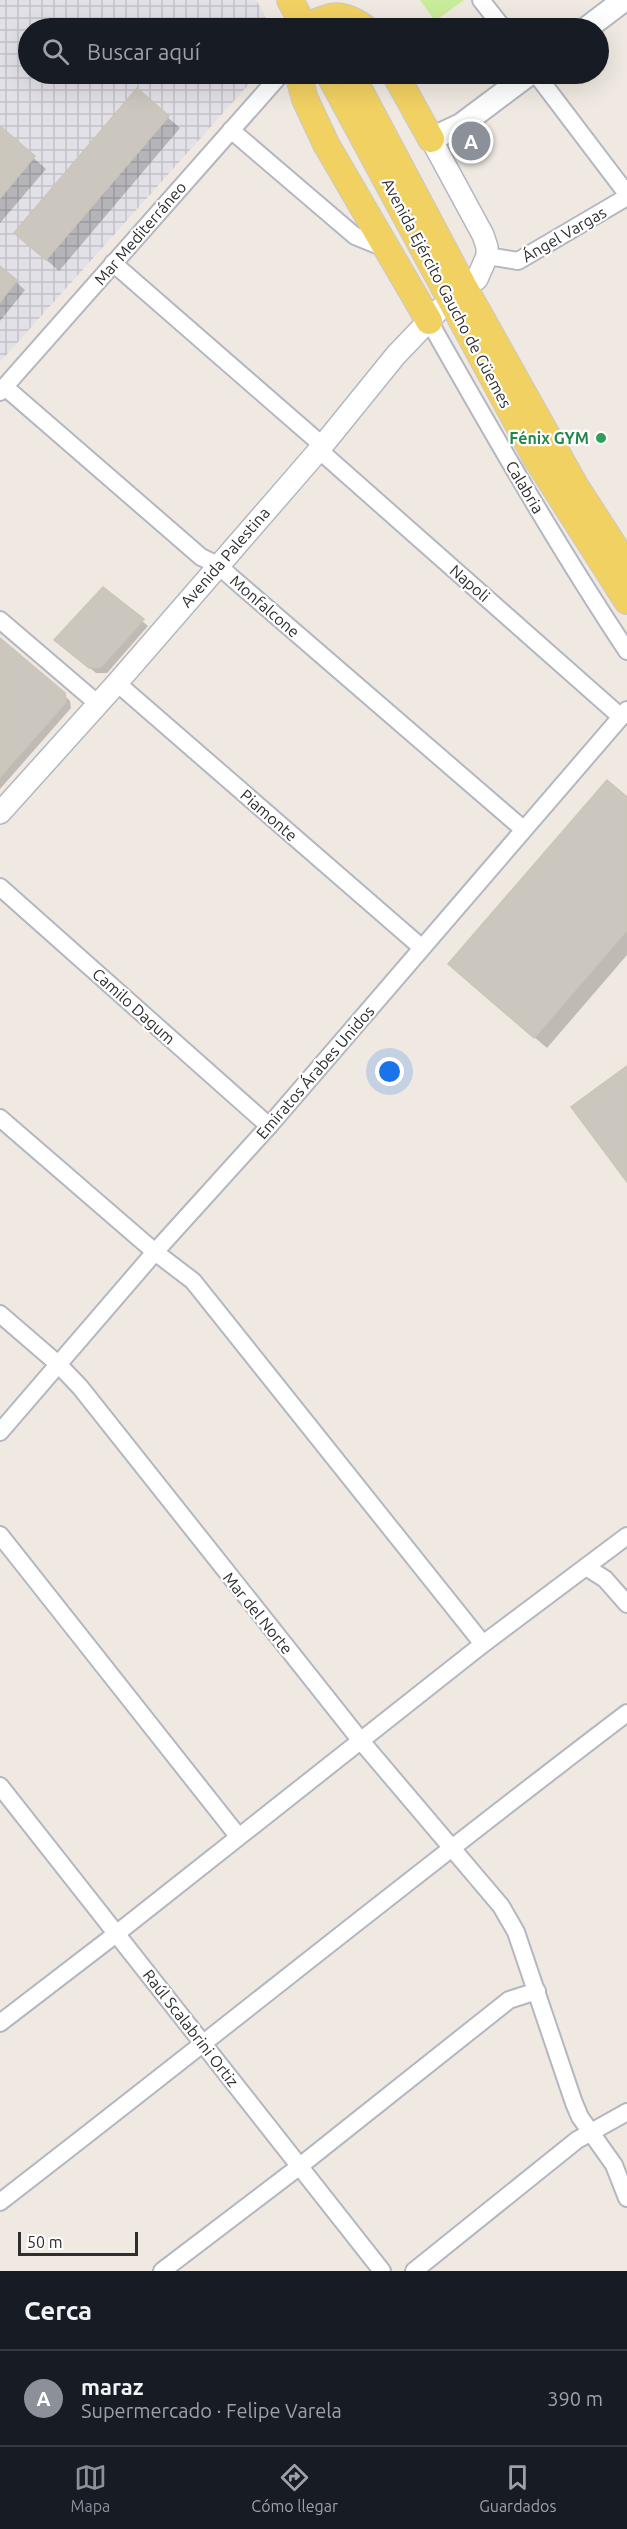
<!DOCTYPE html>
<html lang="es">
<head>
<meta charset="utf-8">
<style>
  body { margin:0; font-family:Ubuntu,sans-serif; background:#20242c; color:#f1f3f6 }
  .scale { position:absolute; left:18px; bottom:15px; width:120px; box-sizing:border-box; padding-left:6px; border:3px solid #2e2e2e; border-top:0; font-size:16px; line-height:21px; white-space:nowrap; color:#2e2e2e; -webkit-text-stroke:4px #fff; paint-order:stroke }
  .you { position:absolute; left:390px; top:1072px; width:21px; height:21px; margin:-15px; border:4px solid #fff; border-radius:50%; background:#1a73e8; box-shadow:0 0 0 9px #1a73e833 }
  .badge { display:grid; place-items:center; width:39px; height:39px; border-radius:50%; background:#8c9099; color:#fff; font-size:20px; font-weight:700 }
  .pin { position:absolute; translate:-50% -50%; border:3px solid #fff; box-shadow:0 2px 6px #0006 }
  .list { margin:0; padding:0; list-style:none }
  h2 { display:flex; justify-content:space-between; align-items:center; height:78px; margin:0; padding:0 24px; font-size:26px }
  h2 small { font-size:20px; font-weight:400; color:#9ea1a6 }
  .list li { display:grid; grid-template-columns:39px 1fr auto; gap:18px; align-items:center; box-sizing:border-box; height:96px; padding:0 24px; border-top:2px solid #363941 }
  .list b { display:block; font-size:22px; white-space:nowrap }
  .list p { margin:0; font-size:20px; white-space:nowrap; color:#9ea1a6 }
  .list em { font-size:20px; font-style:normal; color:#9ea1a6 }
  .icon { flex:none; width:33px; height:33px; fill:none; stroke:currentColor; stroke-width:2; stroke-linecap:round; stroke-linejoin:round }
  .map { position:relative; flex:none; width:627px; height:2271px; overflow:hidden }
  .search { position:absolute; background:#171b24; box-shadow:0 6px 24px #0002; left:18px; right:18px; top:18px; height:66px; display:flex; align-items:center; gap:15px; box-sizing:border-box; padding:0 21px; border-radius:33px; color:#9ea1a6; font-size:22px }
  .sheet { height:174px; background:#171b24 }
  nav { display:flex; justify-content:space-around; align-items:center; box-sizing:border-box; height:84px; border-top:2px solid #363941; background:#171b24; font-size:16px; color:#9ea1a6 }
  nav a { display:grid; justify-items:center; gap:3px }
  nav .on { color:#8c9099 }
  .map>svg:first-child { display:block }
  .industrial { fill:url(#industrial-grid) }
  .pitch { fill:#c9ec9a }
  .shadow { fill:#0003 }
  .building { fill:#cbc7bf; stroke:#cbc5ba; stroke-width:1.5 }
  .lines { fill:none; stroke-linecap:round; stroke-linejoin:round }
  .minor-casing { stroke:#b4b7c1; stroke-width:20 }
  .tertiary-casing { stroke:#b4b7c1; stroke-width:24 }
  .secondary-casing { stroke:#b4b7c1; stroke-width:26 }
  .primary-casing { stroke:#c9c9c9; stroke-width:28 }
  .minor { stroke:#fff; stroke-width:16 }
  .tertiary { stroke:#fff; stroke-width:21 }
  .secondary { stroke:#fff; stroke-width:22 }
  .primary { stroke:#f2d163; stroke-width:26 }
  .leisure-dot { fill:#2e9e5b; stroke:#fff; stroke-width:2 }
  .labels { text-anchor:middle; stroke-width:4.5; stroke-linejoin:round; paint-order:stroke }
  .street-label { font-size:16px; fill:#2e2e2e; stroke:#fff }
  .leisure-label { font-size:16px; font-weight:bold; fill:#27864d; stroke:#fff; text-anchor:end }
</style>
</head>
<body>
<div class="map">
<svg width="627" height="2271" viewBox="0 0 627 2271">
  <defs>
    <pattern id="industrial-grid" width="8" height="8" patternUnits="userSpaceOnUse" patternTransform="scale(1.5)"><rect width="8" height="8" fill="#e3e1e8"/><path d="M0 4h8M4 0v8" fill="none" stroke="#c3c1c7"/></pattern>
  </defs>
  <rect width="100%" height="100%" fill="#efe9e1"/>
  <polygon class="industrial" points="0,0 256,0 272,28 28,28 28,74 258,74 0,362"/>
  <polygon class="pitch" points="420,0 464,0 435,21"/>
  <g class="shadow">
    <polygon points="137,91 180,128 59,271 16,233"/>
    <polygon points="0,128 46,169 0,223"/>
    <polygon points="0,268 25,290 0,321"/>
    <polygon points="103,589 148,626 107,673 96,673 62,645"/>
    <polygon points="0,640 64,695 70,701 71,708 0,789"/>
    <polygon points="627,799 627,955 547,1048 462,976"/>
  </g>
  <g class="building">
    <polygon points="137,88 169,116 46,260 14,233"/>
    <polygon points="0,126 35,156 0,198"/>
    <polygon points="0,266 17,280 0,302"/>
    <polygon points="103,587 144,619 101,667 89,668 54,640"/>
    <polygon points="0,638 65,693 66,702 0,777"/>
    <polygon points="607,780 627,797 627,930 534,1038 448,964"/>
    <polygon points="627,1066 627,1182 571,1107"/>
  </g>
  <g class="lines">
    <g class="minor-casing">
      <g id="minor">
        <polyline points="481,0 503,28"/>
        <polyline points="536,74 627,194"/>
        <polyline points="231,130 355,236 387,249"/>
        <polyline points="487,256 518,261 627,197"/>
        <polyline points="113,263 322,445"/>
        <path d="M429,321C492,432 556,544 627,651"/>
        <polyline points="5,387 201,557 218,565 230,576 523,829"/>
        <polyline points="0,392 281,74"/>
        <polyline points="319,450 621,717"/>
        <polyline points="0,620 97,703"/>
        <polyline points="117,683 421,947"/>
        <polyline points="0,887 269,1126"/>
        <polyline points="0,1118 155,1252 193,1281 483,1644"/>
        <polyline points="0,1314 58,1364 80,1387 361,1741 501,1906 516,1932 574,2103 580,2117 614,2165 627,2198"/>
        <polyline points="0,1432 155,1252 269,1126 627,710"/>
        <polyline points="0,1535 238,1836"/>
        <polyline points="586,1567 605,1579 627,1604"/>
        <polyline points="0,1786 382,2271"/>
        <polyline points="0,2023 116,1934 483,1644 627,1536"/>
        <path d="M0,2202C210,2040 416,1873 627,1713"/>
        <polyline points="162,2271 300,2166 509,2000 537,1991"/>
        <polyline points="414,2271 577,2140 627,2112"/>
      </g>
    </g>
    <g class="tertiary-casing">
      <polyline id="tertiary" points="0,813 117,683 319,450 396,355 439,310 464,287 477,279 487,256 487,247 483,235 431,139"/>
    </g>
    <g class="secondary-casing">
      <g id="secondary">
        <polyline points="587,28 624,0"/>
        <polyline points="431,139 461,125 529,74"/>
      </g>
    </g>
    <g class="primary-casing">
      <g id="primary">
        <path d="M290,0L305,28C329,14 341,11 365,28"/>
        <polyline points="298,74 305,99 326,144 429,321"/>
        <polyline points="329,74 536,458 627,601"/>
        <polyline points="351,74 464,287 576,487 627,566"/>
        <polyline points="395,74 431,139"/>
      </g>
    </g>
    <use href="#minor" class="minor"/>
    <use href="#tertiary" class="tertiary"/>
    <use href="#secondary" class="secondary"/>
    <use href="#primary" class="primary"/>
  </g>
  <circle class="leisure-dot" cx="601" cy="438" r="6"/>
  <g class="labels">
    <g class="street-label">
      <text transform="translate(140 233) rotate(-49)" y="6">Mar Mediterráneo</text>
      <text transform="translate(564 234) rotate(-30)" y="6">Ángel Vargas</text>
      <text transform="translate(447 293) rotate(62)" y="6">Avenida Ejército Gaucho de Güemes</text>
      <text transform="translate(525 487) rotate(59)" y="6">Calabria</text>
      <text transform="translate(225 557) rotate(-49)" y="6">Avenida Palestina</text>
      <text transform="translate(470 583) rotate(41)" y="6">Napoli</text>
      <text transform="translate(265 606) rotate(41)" y="6">Monfalcone</text>
      <text transform="translate(269 815) rotate(41)" y="6">Piamonte</text>
      <text transform="translate(134 1006) rotate(42)" y="6">Camilo Dagum</text>
      <text transform="translate(315 1072) rotate(-49)" y="6">Emiratos Árabes Unidos</text>
      <text transform="translate(258 1613) rotate(51)" y="6">Mar del Norte</text>
      <text transform="translate(191 2028) rotate(52)" y="6">Raúl Scalabrini Ortiz</text>
    </g>
    <g class="leisure-label">
      <text x="589" y="444">Fénix GYM</text>
    </g>
  </g>
</svg>
<div class="scale">50 m</div>
<div class="you"></div>
<div class="pin badge" style="left:471px;top:141px">A</div>
<div class="search"><svg class="icon" aria-label="search" viewBox="0 0 24 24"><circle cx="10" cy="10" r="6"/><path d="M15 15l6 6"/></svg>Buscar aquí</div>
</div>
<section class="sheet">
<h2>Cerca<small></small></h2>
<ul class="list">
<li><span class="badge">A</span><div><b>maraz</b><p>Supermercado · Felipe Varela</p></div><em>390 m</em></li>
</ul>
</section>
<nav>
<a class="on"><svg class="icon" aria-label="map" viewBox="0 0 24 24"><path d="M3 6l6-2 6 2 6-2v14l-6 2-6-2-6 2zM9 4v14M15 6v14"/></svg>Mapa</a>
<a><svg class="icon" aria-label="directions" viewBox="0 0 24 24"><path d="M12 3l9 9-9 9-9-9zM9 14v-3h6M13 9l2 2-2 2"/></svg>Cómo llegar</a>
<a><svg class="icon" aria-label="saved" viewBox="0 0 24 24"><path d="M7 4h10v16l-5-4-5 4z"/></svg>Guardados</a>
</nav>
</body>
</html>
